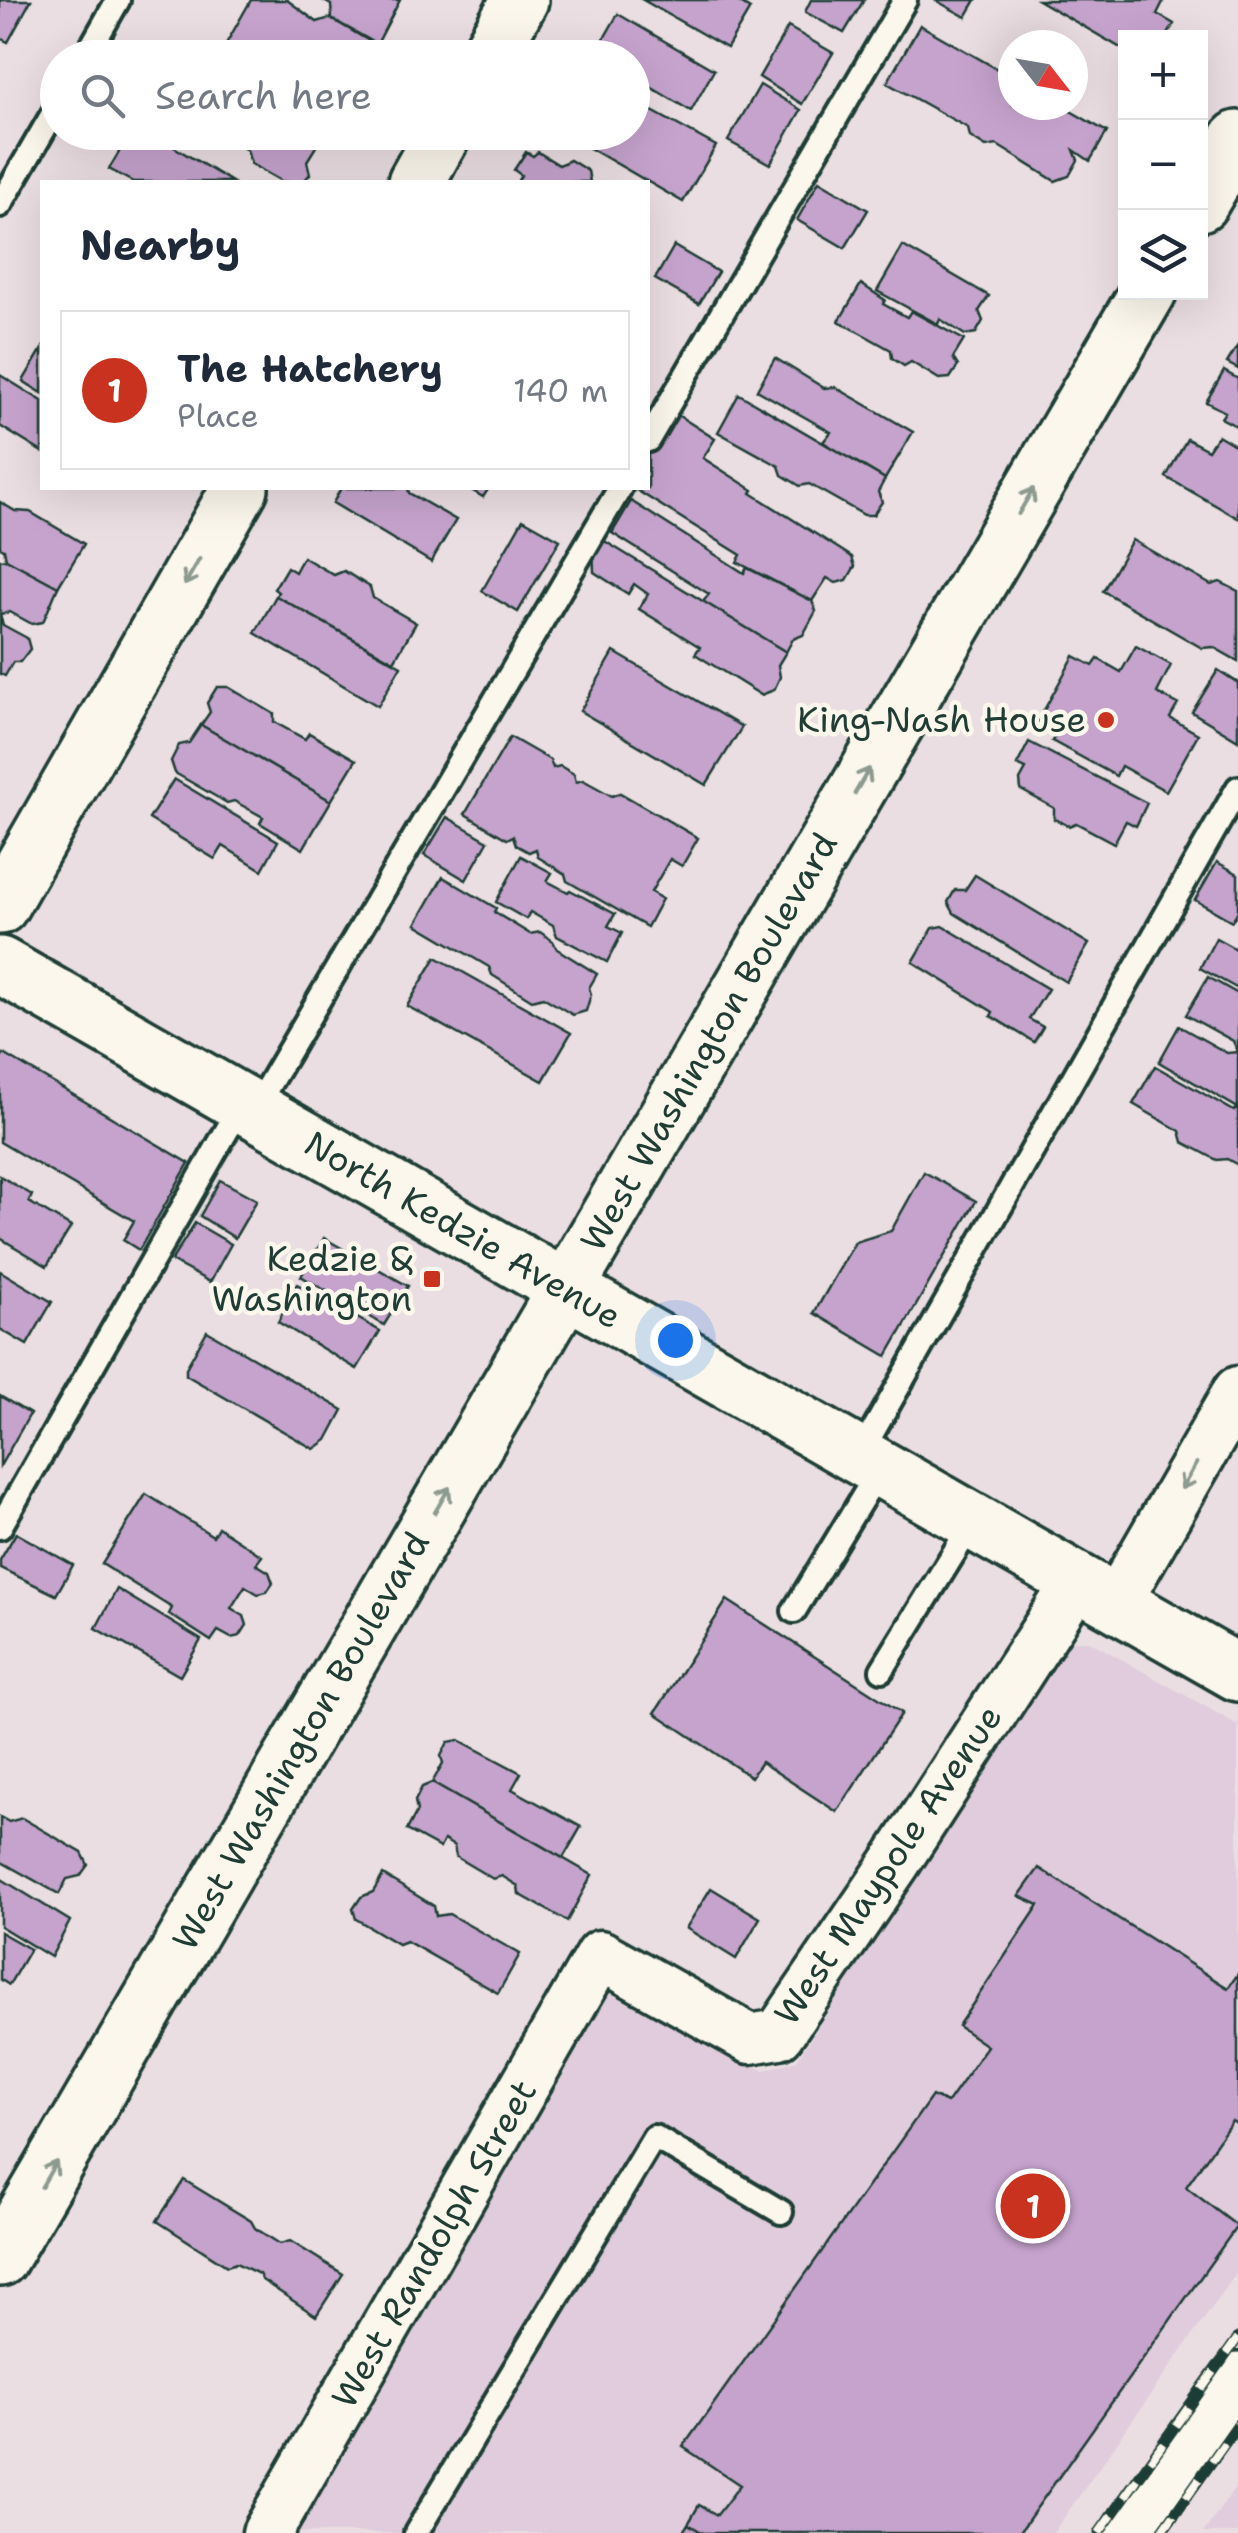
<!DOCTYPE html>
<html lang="en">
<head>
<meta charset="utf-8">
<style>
  body { margin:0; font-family:"Shantell Sans",sans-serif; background:#f6f6f7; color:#1f2937 }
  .controls { position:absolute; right:30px; top:30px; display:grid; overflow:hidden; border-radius:0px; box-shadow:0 10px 40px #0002 }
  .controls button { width:90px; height:90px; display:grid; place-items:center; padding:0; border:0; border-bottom:2px solid #e0e1e3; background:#fff; color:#1f2937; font:50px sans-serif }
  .compass { position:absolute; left:998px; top:30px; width:90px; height:90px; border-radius:50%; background:#fff; box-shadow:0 10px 40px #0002; rotate:121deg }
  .you { position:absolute; left:675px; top:1340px; width:35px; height:35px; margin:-25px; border:8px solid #fff; border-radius:50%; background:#1a73e8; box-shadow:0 0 0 15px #1a73e833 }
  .badge { display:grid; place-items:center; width:65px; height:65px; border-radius:50%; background:#c8321e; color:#fff; font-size:32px; font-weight:700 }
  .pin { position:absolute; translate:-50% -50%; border:5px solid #fff; box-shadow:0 2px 10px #0006 }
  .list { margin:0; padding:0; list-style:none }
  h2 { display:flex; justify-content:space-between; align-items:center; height:130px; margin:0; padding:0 40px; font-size:42px }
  h2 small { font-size:32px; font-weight:400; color:#747a83 }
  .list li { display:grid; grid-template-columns:65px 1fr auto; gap:30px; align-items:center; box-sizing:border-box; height:160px; margin:0 20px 20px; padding:0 20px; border:2px solid #e0e1e3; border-radius:0px }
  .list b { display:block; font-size:38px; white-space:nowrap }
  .list p { margin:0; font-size:32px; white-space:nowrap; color:#747a83 }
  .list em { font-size:32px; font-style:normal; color:#747a83 }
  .icon { flex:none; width:55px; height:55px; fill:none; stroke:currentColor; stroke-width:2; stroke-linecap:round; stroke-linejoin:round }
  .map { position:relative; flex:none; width:1238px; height:2533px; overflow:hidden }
  .search { position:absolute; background:#fff; box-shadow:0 10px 40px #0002; left:40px; top:40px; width:610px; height:110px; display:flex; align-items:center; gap:25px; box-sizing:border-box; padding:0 35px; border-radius:55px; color:#747a83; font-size:38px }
  .panel { position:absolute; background:#fff; box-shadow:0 10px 40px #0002; left:40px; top:180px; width:610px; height:310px; border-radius:0px }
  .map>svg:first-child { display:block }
  .built { fill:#e0ccdc }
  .building { fill:#c6a3cd; stroke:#1f3d34; stroke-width:2.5 }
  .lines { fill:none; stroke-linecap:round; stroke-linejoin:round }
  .lane-casing { stroke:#1f3d34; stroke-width:30 }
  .street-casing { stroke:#1f3d34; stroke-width:55 }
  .secondary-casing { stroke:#1f3d34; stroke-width:62 }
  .lane { stroke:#fbf7ec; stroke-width:22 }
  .street { stroke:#fbf7ec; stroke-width:48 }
  .secondary { stroke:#fbf7ec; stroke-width:55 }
  .rail-casing { stroke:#1f3d34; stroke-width:11 }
  .rail { stroke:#fbf7ec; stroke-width:8; stroke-dasharray:22; stroke-linecap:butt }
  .oneway { stroke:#8d9a90 }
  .poi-dot { fill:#c8321e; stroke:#fbf7ec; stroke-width:4 }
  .labels { text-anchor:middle; stroke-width:9; stroke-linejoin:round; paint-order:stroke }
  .poi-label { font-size:35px; fill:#1f3d34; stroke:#fbf7ec; text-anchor:end }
  .street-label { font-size:35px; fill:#1f3d34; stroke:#fbf7ec }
</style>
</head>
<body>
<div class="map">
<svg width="1238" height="2533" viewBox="0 0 1238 2533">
  <rect width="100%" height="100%" fill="#ebdee3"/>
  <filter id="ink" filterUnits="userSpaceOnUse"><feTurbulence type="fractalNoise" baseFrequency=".01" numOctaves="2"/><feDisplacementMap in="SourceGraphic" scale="20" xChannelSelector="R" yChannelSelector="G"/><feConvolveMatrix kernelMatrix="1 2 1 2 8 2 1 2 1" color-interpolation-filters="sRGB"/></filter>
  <g filter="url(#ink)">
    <g class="built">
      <polygon points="1074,1641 1089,1641 1238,1725 1238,2271 1053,2533 288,2533 600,1996 612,1990 624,1992 749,2065 765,2070 797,2060 1063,1649"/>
      <polygon points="1238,2484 1238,2533 1203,2533"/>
    </g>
    <g class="building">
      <polygon points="0,0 31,0 8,42 0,38"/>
      <polygon points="251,0 287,0 317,22 330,18 376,45 369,58 234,58 222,51"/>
      <polygon points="322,0 400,0 377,44 332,19 331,5"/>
      <polygon points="643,0 735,0 750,9 727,48"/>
      <polygon points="811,0 864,0 844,33 805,12"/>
      <polygon points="935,0 976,0 966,17"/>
      <polygon points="1038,0 1164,0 1157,14 1174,24 1166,38 1126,38 1126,51"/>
      <polygon points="618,14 714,70 691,111 632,76 632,58 601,58 595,54"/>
      <polygon points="920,25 1013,78 1013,105 1060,105 1107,132 1090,161 1074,150 1078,160 1069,176 1055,181 997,145 986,147 970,137 968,128 887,83"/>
      <polygon points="788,27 833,53 802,104 759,77"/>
      <polygon points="760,85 801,110 770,164 728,141"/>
      <polygon points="632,100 716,146 683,202 562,132 632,132"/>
      <polygon points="131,132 149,132 232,182 133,182 109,169"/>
      <polygon points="202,132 325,132 307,161 310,174 303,182 283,182 251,164 247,150 217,134"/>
      <polygon points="526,152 533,156 538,152 559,165 570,160 588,171 590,182 517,182 521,175 514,170"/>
      <polygon points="819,181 868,210 845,248 797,220"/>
      <polygon points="674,246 718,272 699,304 655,279"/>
      <polygon points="903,246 989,296 979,311 983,321 976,333 965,335 940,319 938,324 877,291"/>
      <polygon points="861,284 885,300 883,304 907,317 911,311 964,340 953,358 958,366 950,378 939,379 911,362 904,366 892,358 891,350 839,321"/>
      <polygon points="1238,345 1238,369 1227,363"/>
      <polygon points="42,349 42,393 23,381"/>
      <polygon points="775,358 824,388 835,387 913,432 885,479 823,442 831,432 757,390"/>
      <polygon points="1224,371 1238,379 1238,427 1221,418 1225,412 1206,402"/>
      <polygon points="0,375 42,401 42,452 0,426"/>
      <polygon points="739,394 885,479 878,492 882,502 873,515 864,515 809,484 800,486 782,475 779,466 718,432"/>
      <polygon points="673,412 715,439 703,458 753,490 751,493 852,557 855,566 847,580 836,583 827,578 812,601 737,562 741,555 633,488 648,488 648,452"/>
      <polygon points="1218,435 1238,447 1238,518 1166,477 1187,439 1208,450"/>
      <polygon points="341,488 408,488 409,493 456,520 431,562 333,503"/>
      <polygon points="468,488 489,488 483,497"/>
      <polygon points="631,501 744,573 747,568 812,601 816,611 803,635 793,639 786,652 702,603 709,594 612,533"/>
      <polygon points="0,502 15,511 30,512 84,544 58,587 6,559 4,549 0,547"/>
      <polygon points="523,519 560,540 518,612 482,591"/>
      <polygon points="598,537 786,652 778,665 780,677 774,690 761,695 695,654 700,647 639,609 648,594 634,584 628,594 594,572 593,545"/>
      <polygon points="1132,540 1211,585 1220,582 1238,591 1238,661 1213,647 1202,648 1103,591"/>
      <polygon points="303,557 334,575 344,571 370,587 373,598 416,623 394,661 276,596 278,592 274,589 287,567 295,572"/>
      <polygon points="6,559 58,587 43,622 32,624 10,612 0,614 0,560"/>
      <polygon points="276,596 401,666 378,706 255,633"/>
      <polygon points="0,614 3,625 27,638 30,649 20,662 13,662 5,676 0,674"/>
      <polygon points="1136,646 1171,665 1157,693 1178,704 1170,718 1198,734 1166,791 1121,766 1116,776 1052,741 1057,733 1038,721 1074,656 1093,666 1098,659 1121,672"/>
      <polygon points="614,652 742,727 706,785 580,711"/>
      <polygon points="1218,670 1238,683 1238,740 1192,712"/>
      <polygon points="217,687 228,687 274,714 274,722 305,739 309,733 356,760 331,801 201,725 210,712 207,703"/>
      <polygon points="201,725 331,801 303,849 260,823 263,817 234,801 227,803 175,773 171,761 179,745 189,743"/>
      <polygon points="510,737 550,760 553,768 560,766 574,774 576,782 583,780 612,796 620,793 698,838 682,866 670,859 651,892 662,899 647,927 567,881 565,874 538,857 536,849 529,852 516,845 513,836 507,839 465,814"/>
      <polygon points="1029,742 1147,803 1136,826 1126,821 1114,843 1076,823 1069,826 1054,819 1054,808 1021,790 1020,780 1026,769 1017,765"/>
      <polygon points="174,779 278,841 262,870 223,846 215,859 149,819"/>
      <polygon points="447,817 488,841 466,880 424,855"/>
      <polygon points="521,856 552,873 547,881 568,892 570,890 615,914 608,926 622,933 607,962 557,936 553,925 530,912 526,919 496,902"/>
      <polygon points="1217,862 1238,874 1238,911 1232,921 1195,900"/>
      <polygon points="975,875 1089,944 1066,982 954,913 948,902 955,890 965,890"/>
      <polygon points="443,877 496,908 494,912 530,934 540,932 553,941 557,949 597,974 589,988 591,994 586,1011 573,1015 543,997 532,1000 492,975 489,967 416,924"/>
      <polygon points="943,926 1048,989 1029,1019 1043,1027 1034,1042 991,1016 993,1012 913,962 933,928"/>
      <polygon points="1216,938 1236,949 1238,945 1238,989 1200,968"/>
      <polygon points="436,957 571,1033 543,1081 407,1006"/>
      <polygon points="1208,977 1238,994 1238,1052 1233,1041 1186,1015"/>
      <polygon points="1179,1026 1227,1053 1238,1052 1238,1108 1159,1062"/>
      <polygon points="4,1054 189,1163 139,1250 123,1240 134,1221 0,1142 0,1060"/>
      <polygon points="1155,1066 1234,1111 1238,1108 1238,1165 1227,1159 1217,1160 1183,1142 1180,1131 1133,1104"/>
      <polygon points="924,1172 976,1201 887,1356 814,1313 855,1242 891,1231"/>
      <polygon points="0,1176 32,1195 29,1202 71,1227 47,1266 0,1238"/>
      <polygon points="220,1180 257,1200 235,1238 200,1216"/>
      <polygon points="195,1223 231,1244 210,1282 171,1261"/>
      <polygon points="324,1238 408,1286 384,1325 301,1276"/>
      <polygon points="0,1271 52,1302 27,1345 0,1329"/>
      <polygon points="297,1284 380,1331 357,1369 278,1322"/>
      <polygon points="207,1331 343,1410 327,1440 314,1449 186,1375 186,1368"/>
      <polygon points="0,1396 30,1414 0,1466"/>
      <polygon points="146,1494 213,1536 218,1527 262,1556 256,1564 269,1572 273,1583 267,1592 258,1594 245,1586 231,1608 244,1616 247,1625 240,1636 231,1638 218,1631 211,1641 169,1614 172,1608 102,1564"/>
      <polygon points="16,1533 73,1565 56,1595 0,1568 0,1560"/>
      <polygon points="117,1589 201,1640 180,1676 96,1628"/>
      <polygon points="727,1600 902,1713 837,1812 761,1762 751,1777 655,1713"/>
      <polygon points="459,1740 521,1773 512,1789 581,1827 563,1858 432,1783 443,1763 441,1756 448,1742"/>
      <polygon points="432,1783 592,1875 567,1921 519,1894 518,1886 502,1876 493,1879 456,1857 454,1846 444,1840 440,1848 407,1830 417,1811 415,1801 422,1787"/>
      <polygon points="0,1817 9,1822 22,1818 82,1853 88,1865 80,1876 67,1879 59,1894 0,1861"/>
      <polygon points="1039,1868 1228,1988 1238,1974 1238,2125 1232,2121 1186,2187 1237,2226 1019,2533 703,2533 688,2524 699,2505 717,2515 740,2485 683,2447 932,2096 947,2103 987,2046 958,2026 1039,1905 1019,1896"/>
      <polygon points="383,1875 434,1906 436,1916 449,1914 520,1954 498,1993 406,1941 398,1944 356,1919 353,1909 361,1897 373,1892"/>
      <polygon points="0,1878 70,1921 51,1957 0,1926"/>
      <polygon points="711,1888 760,1918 736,1959 686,1928"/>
      <polygon points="0,1932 30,1949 9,1985 0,1979"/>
      <polygon points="184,2180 251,2221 255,2228 280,2244 290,2241 343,2274 316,2316 262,2280 259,2274 236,2263 227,2266 157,2221"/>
      <polygon points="688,2524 703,2533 682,2533"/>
    </g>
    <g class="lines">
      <g class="lane-casing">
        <g id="lane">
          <polyline points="85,58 118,0"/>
          <polyline points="0,205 58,105"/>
          <polyline points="648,440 905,0"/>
          <polyline points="254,1110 620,488"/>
          <polyline points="859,1456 1238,788"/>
          <polyline points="0,1527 242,1104"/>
          <polyline points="794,1611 880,1469"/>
          <polyline points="882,1670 973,1522"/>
          <polyline points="416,2533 654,2137 781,2212"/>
        </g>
      </g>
      <g class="street-casing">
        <g id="street">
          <polyline points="1116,1603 1238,1391"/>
          <polyline points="267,2533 600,1955 750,2039 779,2034 896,1862 1077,1582"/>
        </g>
      </g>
      <g class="secondary-casing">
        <g id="secondary">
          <polyline points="487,58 520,0"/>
          <polyline points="416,182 444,132"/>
          <polyline points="1200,203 1238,139"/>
          <polyline points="0,906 240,488"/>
          <polyline points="0,965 1238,1673"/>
          <polyline points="0,2258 1148,292"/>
          <polyline points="1130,2533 1238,2381"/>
        </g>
      </g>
      <use href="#lane" class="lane"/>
      <use href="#street" class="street"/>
      <use href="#secondary" class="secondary"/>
      <g class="rail-casing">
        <g id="rail">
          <polyline points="1099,2533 1238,2338"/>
          <polyline points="1161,2533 1238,2424"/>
        </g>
      </g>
      <use href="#rail" class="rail"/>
    </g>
    <defs><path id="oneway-shaft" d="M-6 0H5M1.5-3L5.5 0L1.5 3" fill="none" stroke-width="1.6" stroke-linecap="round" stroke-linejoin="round" transform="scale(2.5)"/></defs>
    <g class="oneway">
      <use href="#oneway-shaft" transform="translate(1026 501) rotate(-60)"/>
      <use href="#oneway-shaft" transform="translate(192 572) rotate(120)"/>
      <use href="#oneway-shaft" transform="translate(862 781) rotate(-60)"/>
      <use href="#oneway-shaft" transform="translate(1189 1476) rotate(120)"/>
      <use href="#oneway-shaft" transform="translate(442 1500) rotate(-60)"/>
      <use href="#oneway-shaft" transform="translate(49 2174) rotate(-60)"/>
    </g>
  </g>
  <g class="poi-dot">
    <circle cx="1106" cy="720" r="10"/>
    <rect x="422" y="1269" width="20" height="20" rx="5"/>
  </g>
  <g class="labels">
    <g class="poi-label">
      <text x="1086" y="732">King-Nash House</text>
      <text x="412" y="1271">Kedzie &amp;<tspan x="412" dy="40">Washington</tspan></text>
    </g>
    <g class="street-label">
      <text transform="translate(709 1042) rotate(-60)" y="12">West Washington Boulevard</text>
      <text transform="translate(463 1230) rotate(30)" y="12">North Kedzie Avenue</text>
      <text transform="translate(301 1741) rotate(-60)" y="12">West Washington Boulevard</text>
      <text transform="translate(888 1865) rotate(-56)" y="12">West Maypole Avenue</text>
      <text transform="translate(434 2244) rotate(-60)" y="12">West Randolph Street</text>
    </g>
  </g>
</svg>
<div class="controls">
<button>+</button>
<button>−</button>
<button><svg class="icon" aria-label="layers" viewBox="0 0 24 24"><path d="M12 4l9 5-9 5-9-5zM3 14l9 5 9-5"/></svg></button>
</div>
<svg class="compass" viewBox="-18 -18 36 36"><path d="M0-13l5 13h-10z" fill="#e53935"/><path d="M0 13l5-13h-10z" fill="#747a83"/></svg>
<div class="you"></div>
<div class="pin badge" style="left:1033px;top:2206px">1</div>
<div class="search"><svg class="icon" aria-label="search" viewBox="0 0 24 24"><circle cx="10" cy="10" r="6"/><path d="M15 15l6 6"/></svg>Search here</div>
<section class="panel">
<h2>Nearby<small></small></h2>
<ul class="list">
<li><span class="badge">1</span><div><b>The Hatchery</b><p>Place</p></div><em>140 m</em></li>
</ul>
</section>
</div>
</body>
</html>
